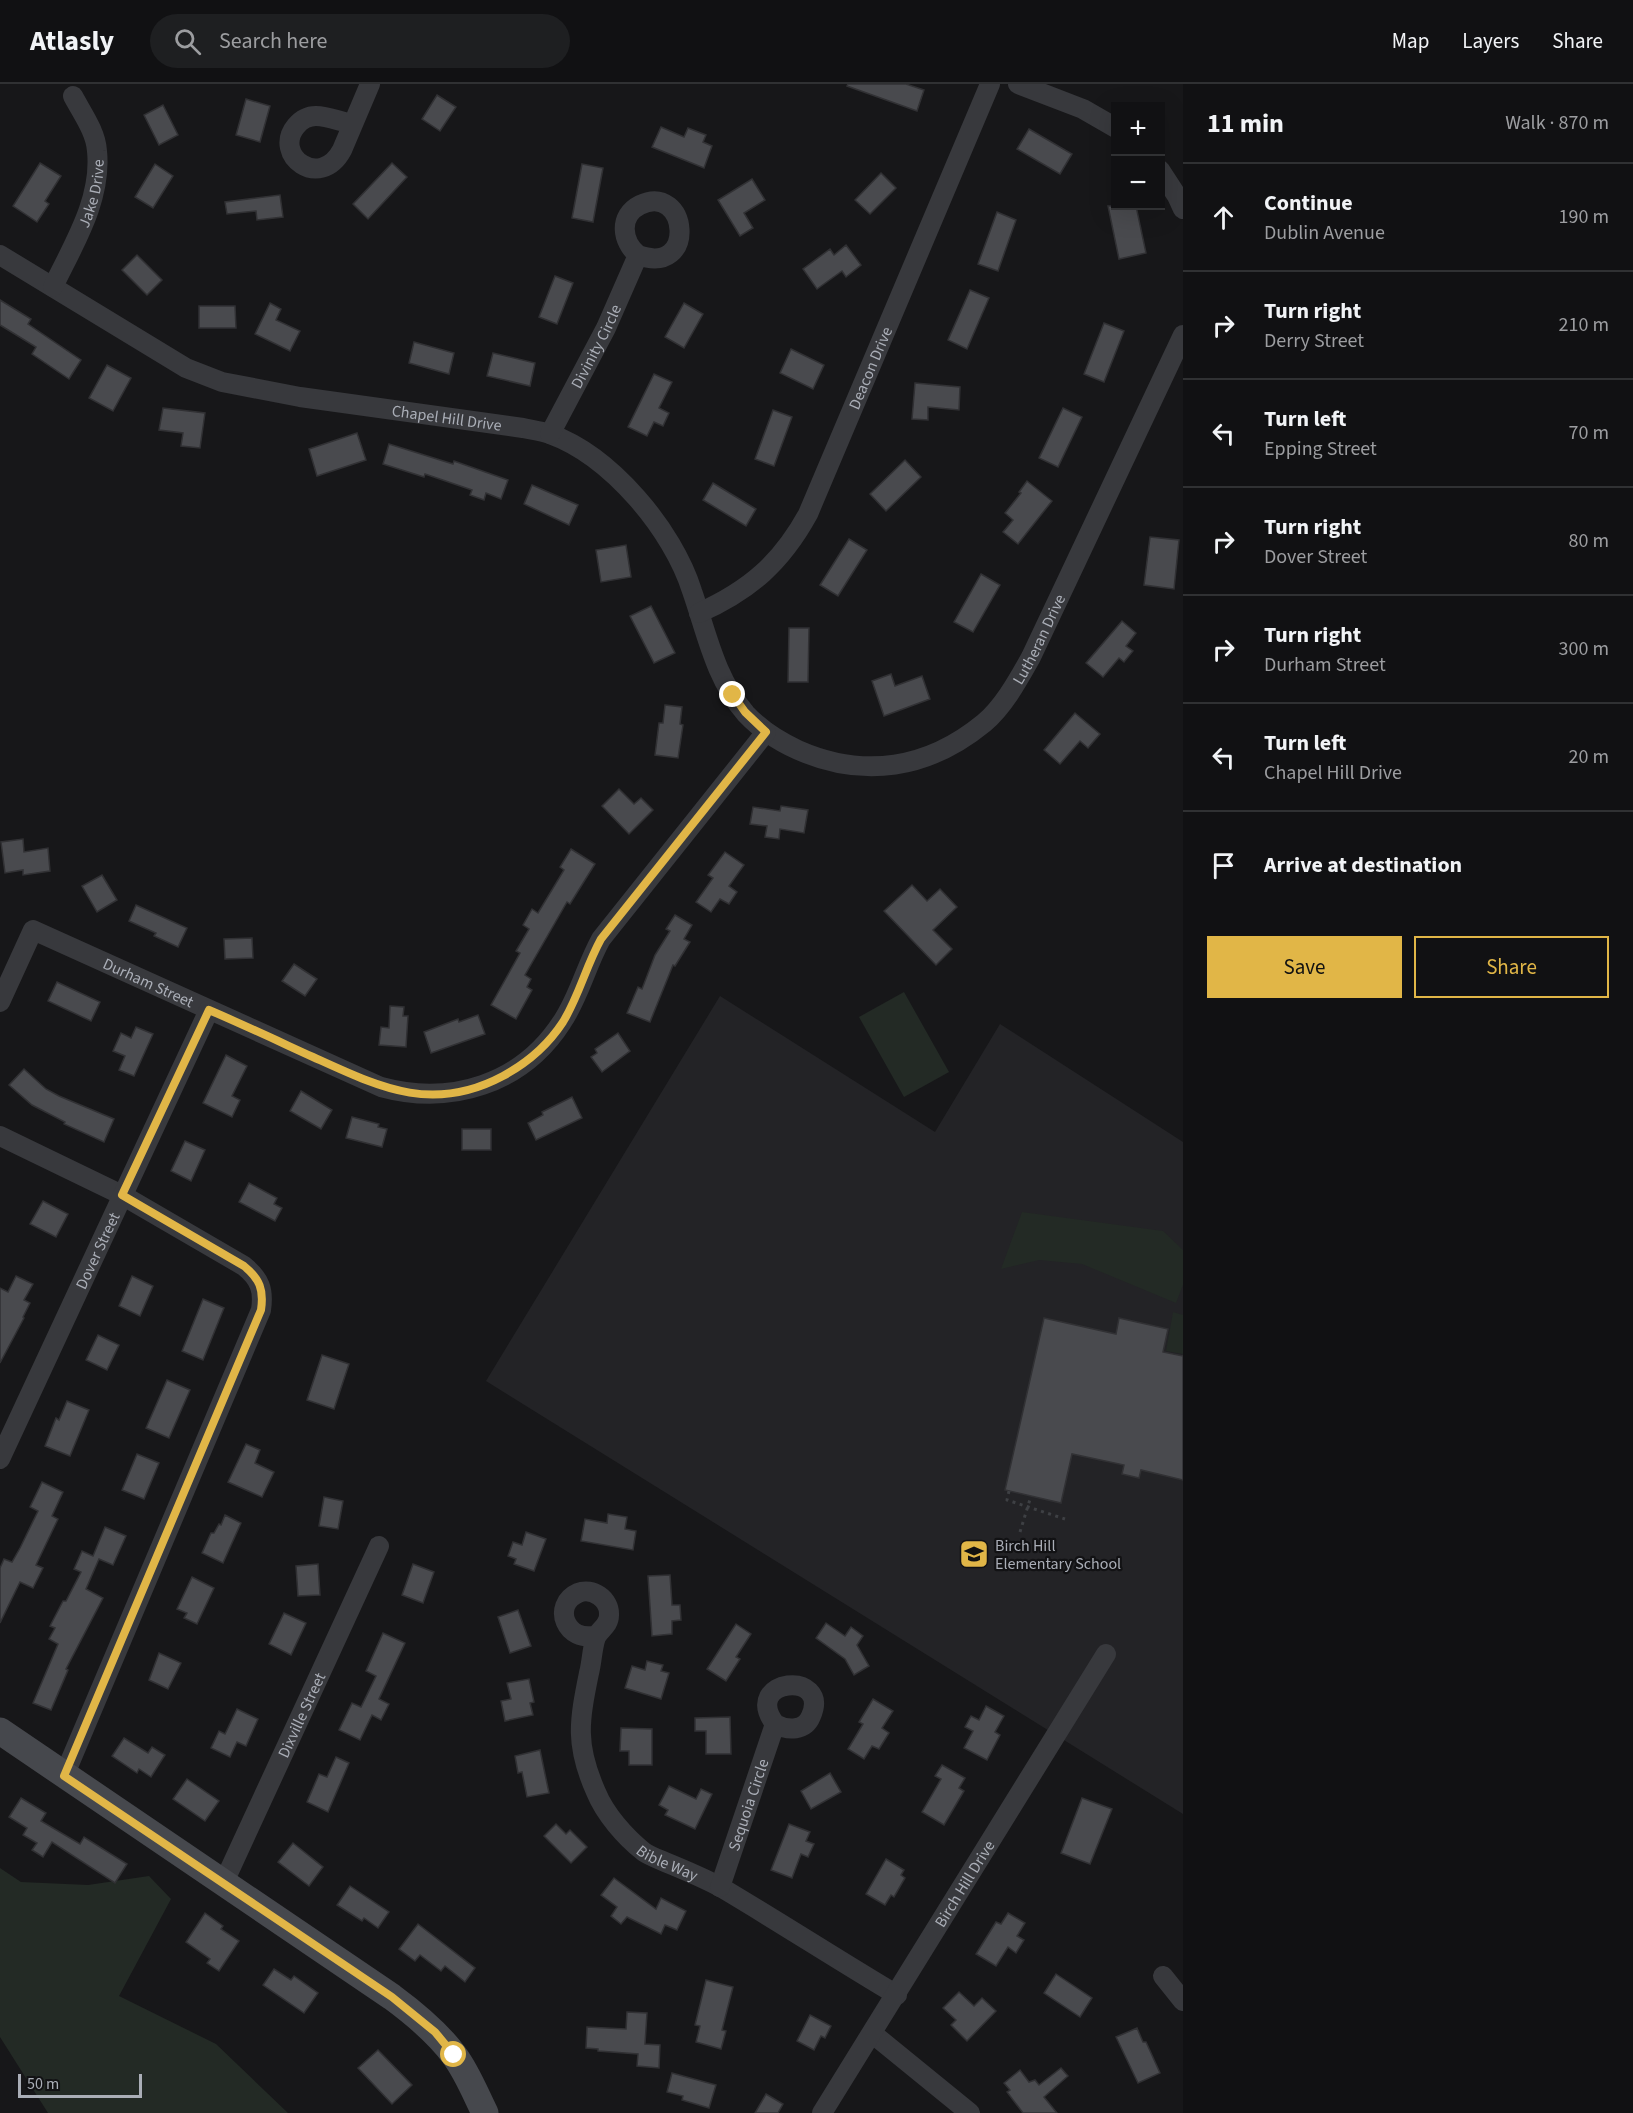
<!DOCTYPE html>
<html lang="en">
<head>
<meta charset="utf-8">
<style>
  body { margin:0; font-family:"Source Sans 3",sans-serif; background:#1e1f21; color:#f1f3f6 }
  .controls { position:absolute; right:18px; top:18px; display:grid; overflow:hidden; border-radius:0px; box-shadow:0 6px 24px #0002 }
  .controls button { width:54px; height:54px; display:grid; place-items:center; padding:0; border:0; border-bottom:2px solid #303133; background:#111113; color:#f1f3f6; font:30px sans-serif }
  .scale { position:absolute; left:18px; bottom:15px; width:124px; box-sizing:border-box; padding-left:6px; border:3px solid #aaaeb7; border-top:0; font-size:16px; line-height:21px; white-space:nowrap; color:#aaaeb7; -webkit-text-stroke:4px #121214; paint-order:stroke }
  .stop { position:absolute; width:18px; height:18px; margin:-14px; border:4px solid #e1b647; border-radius:50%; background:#fff }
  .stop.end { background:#e1b647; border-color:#fff; box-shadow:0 2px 6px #0008 }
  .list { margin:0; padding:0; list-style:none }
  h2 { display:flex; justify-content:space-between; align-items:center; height:78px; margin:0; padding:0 24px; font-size:26px }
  h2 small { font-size:20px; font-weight:400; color:#9c9da0 }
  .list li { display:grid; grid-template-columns:39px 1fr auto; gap:18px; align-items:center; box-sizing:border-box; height:108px; padding:0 24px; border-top:2px solid #303133 }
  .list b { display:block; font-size:22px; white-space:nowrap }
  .list p { margin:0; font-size:20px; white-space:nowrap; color:#9c9da0 }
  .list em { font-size:20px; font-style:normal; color:#9c9da0 }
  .actions { display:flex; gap:12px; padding:18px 24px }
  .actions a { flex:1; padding:14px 0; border:2px solid #e1b647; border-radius:0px; text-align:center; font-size:21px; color:#e1b647 }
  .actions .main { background:#e1b647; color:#111 }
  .icon { flex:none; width:33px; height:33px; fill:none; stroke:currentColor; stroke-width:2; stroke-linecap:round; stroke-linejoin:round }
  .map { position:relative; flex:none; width:1183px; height:2029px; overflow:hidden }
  header { display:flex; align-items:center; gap:36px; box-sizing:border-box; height:84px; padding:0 30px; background:#111113; border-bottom:2px solid #303133 }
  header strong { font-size:28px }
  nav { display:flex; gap:33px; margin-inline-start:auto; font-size:21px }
  .search { width:420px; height:54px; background:#1e1f21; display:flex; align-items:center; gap:15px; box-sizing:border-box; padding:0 21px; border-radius:33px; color:#9c9da0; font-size:22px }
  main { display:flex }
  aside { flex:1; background:#111113 }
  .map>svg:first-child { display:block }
  .built { fill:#232326 }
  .green { fill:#232a25 }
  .building { fill:#494a4e; stroke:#313134; stroke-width:1.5 }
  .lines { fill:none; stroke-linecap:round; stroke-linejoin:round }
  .path { stroke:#3e4044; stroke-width:3; stroke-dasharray:3 4.5; stroke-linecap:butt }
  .street { stroke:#38393d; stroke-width:20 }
  .secondary { stroke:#46484d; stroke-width:27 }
  .route { stroke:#e1b647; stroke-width:8 }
  .labels { text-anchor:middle; stroke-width:4.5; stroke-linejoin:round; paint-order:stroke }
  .street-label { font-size:16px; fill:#aaaeb7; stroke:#121214 }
  .poi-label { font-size:16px; fill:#aaaeb7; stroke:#121214; text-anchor:start }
</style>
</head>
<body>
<header>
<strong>Atlasly</strong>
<div class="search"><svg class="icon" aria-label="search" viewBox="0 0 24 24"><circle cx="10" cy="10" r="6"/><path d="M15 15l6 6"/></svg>Search here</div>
<nav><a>Map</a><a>Layers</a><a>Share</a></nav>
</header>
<main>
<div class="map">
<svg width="1183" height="2029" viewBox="0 0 1183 2029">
  <rect width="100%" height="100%" fill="#171719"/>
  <polygon class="built" points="720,912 935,1048 1000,940 1183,1058 1183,1730 486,1297"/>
  <g class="green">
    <polygon points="904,908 949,988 904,1013 859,933"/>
    <polygon points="1022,1128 1163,1147 1183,1166 1183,1201 1176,1219 1082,1180 1039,1176 1001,1185"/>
    <polygon points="1173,1228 1183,1231 1183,1270 1166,1267"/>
    <polygon points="0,1784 21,1798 88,1801 149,1792 171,1815 119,1912 216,1960 288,2029 48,2029 0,1953"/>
  </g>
  <g class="building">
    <polygon points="848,0 906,0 924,6 917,27 847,2"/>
    <polygon points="437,11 456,23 440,47 422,35"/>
    <polygon points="246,15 270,22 260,58 236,51"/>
    <polygon points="163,21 178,51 159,61 144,31"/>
    <polygon points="661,43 684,53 688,44 706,51 703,58 712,62 704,84 652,63"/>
    <polygon points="1029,45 1072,70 1060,90 1017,65"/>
    <polygon points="40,79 61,92 45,117 49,120 37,138 13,122"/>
    <polygon points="392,79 407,93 368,135 353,120"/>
    <polygon points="155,80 173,92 153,124 135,113"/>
    <polygon points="582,80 603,84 593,138 572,134"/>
    <polygon points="881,89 896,104 870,130 855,116"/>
    <polygon points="752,95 765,116 744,129 753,144 740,152 718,116"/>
    <polygon points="280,111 283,133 257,136 256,127 227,130 225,118"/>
    <polygon points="1108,122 1136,122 1146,169 1119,175"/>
    <polygon points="997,128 1016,136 998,187 978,180"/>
    <polygon points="846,161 861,181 846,193 842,187 817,205 803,185 830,165 834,171"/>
    <polygon points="137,171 162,196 147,211 122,186"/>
    <polygon points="555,192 573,199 557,240 539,233"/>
    <polygon points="970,206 989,214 967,265 948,256"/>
    <polygon points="0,216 31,235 28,240 81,276 69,295 32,270 36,263 0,241"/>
    <polygon points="270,219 281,225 276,236 300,247 290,267 255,250"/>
    <polygon points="684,219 703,230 684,264 665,253"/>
    <polygon points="199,222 235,222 236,244 199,244"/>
    <polygon points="1104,239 1124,247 1104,298 1084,290"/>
    <polygon points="414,258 454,269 449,290 409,279"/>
    <polygon points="791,265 824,281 813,305 780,289"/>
    <polygon points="493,269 535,279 530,302 487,292"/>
    <polygon points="107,281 131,294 113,327 89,314"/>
    <polygon points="654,290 672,298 659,324 669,329 663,342 654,338 647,352 628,343"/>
    <polygon points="915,299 960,303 959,326 928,323 928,336 912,335"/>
    <polygon points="163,324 205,329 200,364 181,362 183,349 159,346"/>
    <polygon points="1063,324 1082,333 1058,383 1039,374"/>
    <polygon points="773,326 792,333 774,382 755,375"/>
    <polygon points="357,349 366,376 317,392 309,365"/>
    <polygon points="389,360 453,380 454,377 508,396 501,415 486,409 484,416 470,411 472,406 425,390 424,393 383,380"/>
    <polygon points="905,376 921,393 886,427 870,410"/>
    <polygon points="1027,397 1052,417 1018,460 1003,448 1013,436 1005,429 1021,409 1019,408"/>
    <polygon points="713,399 756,425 746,442 703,416"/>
    <polygon points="532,401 578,421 569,441 524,420"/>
    <polygon points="1150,453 1179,456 1174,505 1144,501"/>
    <polygon points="849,455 867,466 838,512 820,501"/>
    <polygon points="626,461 631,493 601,498 596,466"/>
    <polygon points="981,490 1000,501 973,548 954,538"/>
    <polygon points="651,522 675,569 654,579 630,532"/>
    <polygon points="1122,537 1136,549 1126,562 1133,567 1124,578 1119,574 1103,593 1086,579"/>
    <polygon points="789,544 809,544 808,598 788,598"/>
    <polygon points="891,590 895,602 922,592 930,615 884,632 872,597"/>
    <polygon points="665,621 682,623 680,640 683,641 678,674 655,671 659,639 663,639"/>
    <polygon points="1075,629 1100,650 1088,664 1080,657 1060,680 1044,666"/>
    <polygon points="619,705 634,720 641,714 653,726 629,750 602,722"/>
    <polygon points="781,722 808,726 804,749 780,745 779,755 765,753 767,742 750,740 753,723 780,727"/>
    <polygon points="23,755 24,768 48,764 50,787 23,791 23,786 5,789 1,758"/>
    <polygon points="571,765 595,780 570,820 567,818 525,891 531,895 527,903 532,906 516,935 491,921 520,869 516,867 529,845 523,841 532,825 538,829 564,786 560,783"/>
    <polygon points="725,768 744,781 729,802 737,808 729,820 720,815 711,828 696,818 713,794 708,791"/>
    <polygon points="102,791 117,816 97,828 82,802"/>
    <polygon points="912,801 927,817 940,805 957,823 933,846 952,865 936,881 884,827"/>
    <polygon points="136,821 187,844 178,863 154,852 156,849 129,837"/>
    <polygon points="675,831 692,841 684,855 690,858 675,882 673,881 650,938 627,929 638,903 642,905 655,871 670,847 666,845"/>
    <polygon points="252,854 253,874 225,875 224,855"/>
    <polygon points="294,880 317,895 305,912 282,897"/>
    <polygon points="57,898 100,918 91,937 48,917"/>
    <polygon points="390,922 404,923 403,932 408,932 406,963 379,961 381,943 389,944"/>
    <polygon points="478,931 485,950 431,969 424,948 458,935 459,938"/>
    <polygon points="136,943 153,950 134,992 119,986 125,972 113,967 121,949 131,954"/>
    <polygon points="618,949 630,967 602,988 591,973 597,969 595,965"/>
    <polygon points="226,971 247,982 232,1012 240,1016 232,1033 203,1019"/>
    <polygon points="24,985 46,1005 59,1012 114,1035 104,1058 64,1040 65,1038 32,1021 9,1001"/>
    <polygon points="301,1007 332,1026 321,1045 290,1027"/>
    <polygon points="572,1013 582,1034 536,1056 528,1039 543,1031 542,1028"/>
    <polygon points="352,1033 379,1040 378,1043 387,1045 382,1063 346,1054"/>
    <rect x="462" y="1045" width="29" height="21"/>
    <polygon points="185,1057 205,1066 191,1097 171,1087"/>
    <polygon points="249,1099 277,1114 274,1120 282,1124 275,1137 239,1118"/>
    <polygon points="43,1117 68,1130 56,1153 30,1140"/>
    <polygon points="16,1192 33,1200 24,1216 30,1219 23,1233 24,1234 0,1279 0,1204 8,1208"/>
    <polygon points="132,1192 153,1202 140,1232 119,1222"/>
    <polygon points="203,1215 224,1224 203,1276 182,1267"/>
    <polygon points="1044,1234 1116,1250 1119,1234 1168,1245 1163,1268 1183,1272 1183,1396 1141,1386 1139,1394 1122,1390 1124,1381 1072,1370 1061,1419 1005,1406"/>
    <polygon points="98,1251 119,1261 107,1286 86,1276"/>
    <polygon points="322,1271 349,1280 334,1325 307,1316"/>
    <polygon points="167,1296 190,1306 169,1354 146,1344"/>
    <polygon points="67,1317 89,1326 70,1372 45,1362 56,1334 59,1336"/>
    <polygon points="246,1360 260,1366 255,1379 274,1388 262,1413 228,1398"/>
    <polygon points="137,1370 159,1379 144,1415 122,1406"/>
    <polygon points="42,1398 63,1408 52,1432 58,1435 36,1481 43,1484 33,1504 20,1498 0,1539 0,1484 4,1475 12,1478 20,1464 38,1427 30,1423"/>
    <polygon points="324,1413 343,1417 338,1445 319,1442"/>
    <polygon points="608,1430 627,1433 625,1445 636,1447 633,1466 581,1457 585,1435 607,1439"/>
    <polygon points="225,1431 241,1439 223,1479 202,1469 211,1449 214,1449 219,1440 221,1441"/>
    <polygon points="105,1443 126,1452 113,1481 99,1475 86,1505 103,1514 66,1585 68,1586 51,1626 33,1619 58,1560 49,1555 55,1544 50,1542 63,1517 66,1517 81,1488 74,1485 82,1467 93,1472"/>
    <polygon points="526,1448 546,1455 534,1487 514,1480 516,1475 508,1472 513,1458 522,1461"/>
    <polygon points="318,1480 320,1511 298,1512 296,1482"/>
    <polygon points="413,1480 434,1488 423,1519 402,1511"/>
    <polygon points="670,1491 672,1521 680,1521 681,1536 672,1537 672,1550 652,1552 648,1492"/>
    <polygon points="192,1493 214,1504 197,1540 184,1534 187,1529 177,1525"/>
    <polygon points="518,1526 531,1562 510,1569 498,1533"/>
    <polygon points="284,1529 306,1539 291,1571 269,1560"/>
    <polygon points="826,1539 845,1552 851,1543 863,1552 857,1561 869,1582 854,1591 845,1575 816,1554"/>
    <polygon points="736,1540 751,1550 736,1573 740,1575 726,1597 707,1585"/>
    <polygon points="383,1549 405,1559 379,1615 389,1620 381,1636 372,1631 360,1656 339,1646 352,1619 361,1623 376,1592 366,1587"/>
    <polygon points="159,1569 181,1579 168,1605 149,1596"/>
    <polygon points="647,1577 663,1581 661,1587 669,1589 661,1615 625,1604 632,1582 645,1586"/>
    <polygon points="529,1595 534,1618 530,1619 533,1631 505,1637 501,1617 511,1615 507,1599"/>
    <polygon points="873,1615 893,1627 882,1644 889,1649 879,1665 872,1662 864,1675 848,1665 863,1640 859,1638"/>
    <polygon points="986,1622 1004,1632 995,1648 1000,1651 987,1676 964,1664 973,1647 965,1643 971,1632 979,1636"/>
    <polygon points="237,1625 258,1635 246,1662 237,1658 230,1673 211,1664 219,1647 225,1650"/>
    <polygon points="730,1633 731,1670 706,1670 706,1647 695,1647 695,1634"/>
    <polygon points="621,1644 652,1645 652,1681 629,1681 629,1667 620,1667"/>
    <polygon points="124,1654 148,1669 152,1663 165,1671 151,1693 139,1685 137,1689 112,1672"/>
    <polygon points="540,1666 549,1709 527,1713 522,1688 518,1689 515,1672"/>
    <polygon points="336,1673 349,1679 328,1728 307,1718 319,1690 327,1693"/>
    <polygon points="942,1681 965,1694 959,1704 964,1707 944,1741 922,1728 941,1695 935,1692"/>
    <polygon points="830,1689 841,1708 811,1725 801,1707"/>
    <polygon points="187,1695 219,1717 205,1737 173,1715"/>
    <polygon points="669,1702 696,1715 701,1705 712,1710 695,1745 665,1731 668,1726 659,1721"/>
    <polygon points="21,1714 46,1729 41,1737 80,1760 84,1753 127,1780 115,1799 52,1758 43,1773 32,1766 37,1759 23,1751 27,1744 9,1733"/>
    <polygon points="1082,1714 1112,1725 1090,1780 1061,1769"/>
    <polygon points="556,1740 566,1750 570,1746 587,1763 571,1779 544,1752"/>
    <polygon points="789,1740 810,1748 806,1757 814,1760 808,1773 801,1770 792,1794 771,1786"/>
    <polygon points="293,1759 323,1783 309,1802 278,1778"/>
    <polygon points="886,1775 904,1786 901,1791 905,1794 894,1813 891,1811 885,1821 866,1810"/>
    <polygon points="614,1794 656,1825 661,1814 686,1827 677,1846 665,1841 661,1850 627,1833 621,1840 611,1832 617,1823 601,1811"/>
    <polygon points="350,1802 389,1828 378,1844 364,1834 362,1837 337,1821"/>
    <polygon points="205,1829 223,1842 221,1845 239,1857 219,1887 207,1879 210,1875 186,1858"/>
    <polygon points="1008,1829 1025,1839 1017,1852 1024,1856 1016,1869 1008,1863 996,1882 976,1870 996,1838 1001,1840"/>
    <polygon points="418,1840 475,1884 465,1898 445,1882 441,1887 420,1871 415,1877 399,1865"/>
    <polygon points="274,1885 291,1896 294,1892 318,1909 304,1929 263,1901"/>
    <polygon points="1056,1890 1092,1914 1080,1933 1044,1909"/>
    <polygon points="706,1896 733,1903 722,1946 726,1947 721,1965 696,1958 700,1942 695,1941"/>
    <polygon points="959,1908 974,1922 982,1914 996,1927 967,1957 951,1941 956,1936 943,1924"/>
    <polygon points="627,1928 647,1929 645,1960 660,1961 659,1984 637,1982 638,1970 598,1967 598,1965 586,1964 587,1943 626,1945"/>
    <polygon points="810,1931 831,1942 825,1954 821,1952 814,1966 797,1957"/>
    <polygon points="1137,1944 1143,1958 1146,1958 1160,1989 1138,1999 1116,1953"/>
    <polygon points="378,1966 412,2001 392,2020 358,1984"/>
    <polygon points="1061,1984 1068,1992 1044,2013 1057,2029 1023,2029 1007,2008 1010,2006 1004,1999 1020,1986 1029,1998 1035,1996 1039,2001"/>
    <polygon points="672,1989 716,2001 709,2024 682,2016 683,2012 667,2008"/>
    <polygon points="766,2010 783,2020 778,2029 755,2029"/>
  </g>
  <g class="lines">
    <g class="path">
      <polyline points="1009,1407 1007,1416 1065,1435"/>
      <polyline points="1020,1448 1031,1412"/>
    </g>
    <g class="street">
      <polyline points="1018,0 1083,25 1116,44"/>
      <path d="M353,40C341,38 328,32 316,32C308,32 301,36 296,42C272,71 320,107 342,66L370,0"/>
      <polyline points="1160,86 1177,112 1183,125"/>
      <path id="s1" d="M0,171L186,284L222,298L300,313L523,344C532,346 541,347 550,350C611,372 673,446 692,507C707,550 715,594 746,630C761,646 778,657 798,666C864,695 928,685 984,639C1004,622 1018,596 1031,573L1183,251"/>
      <path id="s2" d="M53,203C73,161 102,116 97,67C96,48 82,29 73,12"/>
      <path id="s3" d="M550,350L606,244L638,171C698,193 688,98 640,121C618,132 622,158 638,171"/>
      <path id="s4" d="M699,529C750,506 781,479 808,430L990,0"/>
      <path id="s5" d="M0,918L33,846L381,1003C451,1022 522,1000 562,938C579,913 586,882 601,855L766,648"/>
      <path d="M0,1052L122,1111L244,1182C260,1195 264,1206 261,1226L64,1692"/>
      <path id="s6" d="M0,1375L209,926"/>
      <path id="s7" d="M597,1551C566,1560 551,1521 578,1509C592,1503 610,1515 609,1531C609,1542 600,1545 596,1553C592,1564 592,1578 589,1589C579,1638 575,1661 596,1708C605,1730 625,1753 644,1768C650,1772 658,1775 665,1778C684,1786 704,1794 722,1804C781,1839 838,1876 897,1911"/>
      <path id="s8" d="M224,1798L379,1462"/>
      <path id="s9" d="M720,1803L775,1640C788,1647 805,1647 811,1632C831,1586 741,1594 775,1640"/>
      <polyline points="1163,1892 1183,1917"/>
      <polyline points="873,1950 970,2029"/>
      <path id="s10" d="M822,2029L1106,1570"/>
    </g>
    <path class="secondary" d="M0,1647L392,1913C415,1930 437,1948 454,1971C467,1988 475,2009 485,2029"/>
  </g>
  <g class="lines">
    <path class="route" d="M454,1971L435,1948L392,1913L64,1692L261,1226C264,1206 260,1195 244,1182L122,1111L209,926C244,941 278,957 313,973C379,1003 432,1030 503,992C527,979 548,961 563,938C579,912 586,882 601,855L766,648L745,628L733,611"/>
  </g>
  <defs>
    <g id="school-square" transform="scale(1.5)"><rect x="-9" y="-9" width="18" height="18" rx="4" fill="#e1b647" stroke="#121214"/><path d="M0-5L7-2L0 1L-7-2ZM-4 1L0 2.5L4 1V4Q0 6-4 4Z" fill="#111"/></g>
  </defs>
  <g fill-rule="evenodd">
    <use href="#school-square" x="974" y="1470"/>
  </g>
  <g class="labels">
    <g class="street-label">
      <text dy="6" stroke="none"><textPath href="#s2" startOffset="102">Jake Drive</textPath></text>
      <text dy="6" stroke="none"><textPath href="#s3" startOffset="99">Divinity Circle</textPath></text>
      <text dy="6" stroke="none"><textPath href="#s4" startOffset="309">Deacon Drive</textPath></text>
      <text dy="6" stroke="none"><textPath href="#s1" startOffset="484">Chapel Hill Drive</textPath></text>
      <text dy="6" stroke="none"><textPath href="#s1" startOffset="1305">Lutheran Drive</textPath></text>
      <text dy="6" stroke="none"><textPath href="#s5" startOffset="206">Durham Street</textPath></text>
      <text dy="6" stroke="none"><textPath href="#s6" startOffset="230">Dover Street</textPath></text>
      <text dy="6" stroke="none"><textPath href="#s8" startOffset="184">Dixville Street</textPath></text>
      <text dy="6" stroke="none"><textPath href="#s9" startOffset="87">Sequoia Circle</textPath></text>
      <text dy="6" stroke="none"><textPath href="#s7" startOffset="405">Bible Way</textPath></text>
      <text dy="6" stroke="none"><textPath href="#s10" startOffset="270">Birch Hill Drive</textPath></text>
    </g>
    <g class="poi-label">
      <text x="995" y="1467">Birch Hill<tspan x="995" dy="18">Elementary School</tspan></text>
    </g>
  </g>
</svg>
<div class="controls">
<button>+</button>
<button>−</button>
</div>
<div class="scale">50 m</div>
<div class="stop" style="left:454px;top:1971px"></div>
<div class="stop end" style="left:733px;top:611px"></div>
</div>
<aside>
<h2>11 min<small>Walk · 870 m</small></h2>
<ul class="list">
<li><svg class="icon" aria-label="ahead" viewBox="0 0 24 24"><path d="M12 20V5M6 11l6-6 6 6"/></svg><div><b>Continue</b><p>Dublin Avenue</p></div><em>190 m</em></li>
<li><svg class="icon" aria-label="right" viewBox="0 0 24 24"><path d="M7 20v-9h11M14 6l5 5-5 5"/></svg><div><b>Turn right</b><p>Derry Street</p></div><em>210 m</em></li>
<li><svg class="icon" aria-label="left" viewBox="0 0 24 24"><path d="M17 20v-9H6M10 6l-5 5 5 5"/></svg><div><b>Turn left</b><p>Epping Street</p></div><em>70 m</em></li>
<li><svg class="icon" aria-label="right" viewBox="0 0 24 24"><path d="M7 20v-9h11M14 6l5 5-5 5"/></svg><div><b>Turn right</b><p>Dover Street</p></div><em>80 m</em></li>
<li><svg class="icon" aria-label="right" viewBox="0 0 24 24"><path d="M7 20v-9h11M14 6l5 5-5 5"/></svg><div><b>Turn right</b><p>Durham Street</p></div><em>300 m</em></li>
<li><svg class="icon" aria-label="left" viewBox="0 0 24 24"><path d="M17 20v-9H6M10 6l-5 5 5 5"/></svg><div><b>Turn left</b><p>Chapel Hill Drive</p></div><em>20 m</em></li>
<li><svg class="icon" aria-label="arrive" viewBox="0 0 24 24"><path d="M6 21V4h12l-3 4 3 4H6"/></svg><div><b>Arrive at destination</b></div></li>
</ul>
<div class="actions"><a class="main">Save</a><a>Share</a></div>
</aside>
</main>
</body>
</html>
